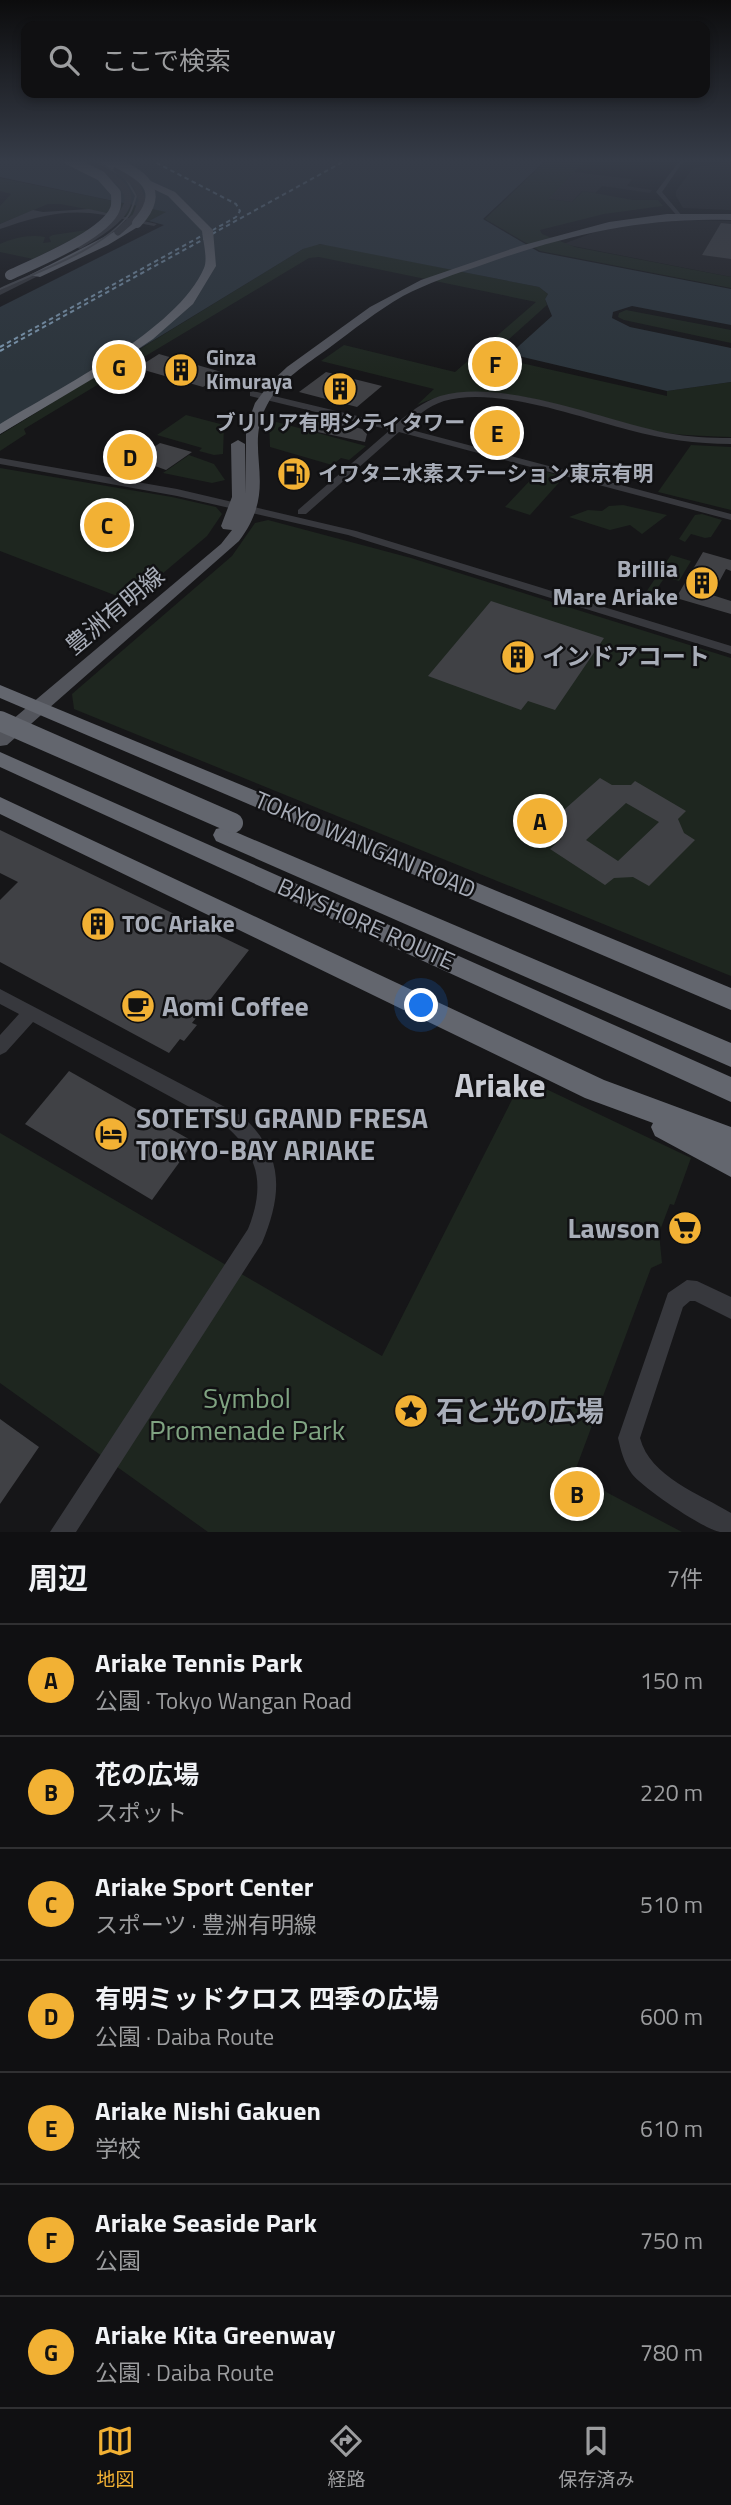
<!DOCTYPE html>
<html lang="ja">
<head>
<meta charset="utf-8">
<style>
  body { margin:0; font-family:"Titillium Web","Noto Sans JP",sans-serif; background:#1e1e20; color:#f1f3f6 }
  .you { position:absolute; left:422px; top:1006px; width:24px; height:24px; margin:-18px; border:5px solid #fff; border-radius:50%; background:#1a73e8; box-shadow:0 0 0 10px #1a73e833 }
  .badge { display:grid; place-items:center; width:46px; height:46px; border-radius:50%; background:#f2b134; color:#111; font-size:23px; font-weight:700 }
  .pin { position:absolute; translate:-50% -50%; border:4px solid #fff; box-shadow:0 2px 7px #0006 }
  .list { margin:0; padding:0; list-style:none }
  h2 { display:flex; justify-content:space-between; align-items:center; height:91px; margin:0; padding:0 28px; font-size:30px }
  h2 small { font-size:23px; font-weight:400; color:#9c9d9f }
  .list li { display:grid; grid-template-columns:46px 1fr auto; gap:21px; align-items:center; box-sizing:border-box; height:112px; padding:0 28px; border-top:2px solid #303032 }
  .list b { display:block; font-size:26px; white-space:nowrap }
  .list p { margin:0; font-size:23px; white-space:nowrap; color:#9c9d9f }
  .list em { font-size:23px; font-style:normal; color:#9c9d9f }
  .icon { flex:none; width:38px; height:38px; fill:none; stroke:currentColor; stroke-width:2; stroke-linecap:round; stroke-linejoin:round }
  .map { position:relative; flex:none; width:731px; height:1532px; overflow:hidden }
  .search { position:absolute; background:#101012; box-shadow:0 4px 10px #0003; left:21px; right:21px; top:21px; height:77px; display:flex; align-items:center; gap:18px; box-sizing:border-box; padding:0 24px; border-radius:14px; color:#9c9d9f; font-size:26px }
  .sheet { height:875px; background:#101012 }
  nav { display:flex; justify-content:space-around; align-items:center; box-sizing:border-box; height:98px; border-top:2px solid #303032; background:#101012; font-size:19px; color:#9c9d9f }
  nav a { display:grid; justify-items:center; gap:4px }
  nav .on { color:#f2b134 }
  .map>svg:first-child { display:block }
  .built { fill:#222225 }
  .green { fill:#1e261f }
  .water { fill:#2c353c }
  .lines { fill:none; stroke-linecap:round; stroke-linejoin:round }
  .ferry { stroke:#7f9bb3; stroke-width:2; stroke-dasharray:4.5 3.5; stroke-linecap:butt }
  .building { fill:#404145; fill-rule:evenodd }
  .minor { fill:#37383d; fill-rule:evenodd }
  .major { fill:#53555c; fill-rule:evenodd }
  .highway { fill:#63666e; fill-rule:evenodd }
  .tram { stroke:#4a4c52; stroke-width:2 }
  .minor-bridge { stroke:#37383d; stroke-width:7 }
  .highway-bridge-far1 { stroke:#63666e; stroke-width:10 }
  .highway-bridge { stroke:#63666e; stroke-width:20 }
  .labels { text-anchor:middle; stroke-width:5; stroke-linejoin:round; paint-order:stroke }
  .far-poi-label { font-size:21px; font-weight:bold; fill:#a8adb8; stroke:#111113; text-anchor:start }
  .poi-label { font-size:24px; font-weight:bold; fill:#a8adb8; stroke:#111113; text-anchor:start }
  .street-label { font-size:24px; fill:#a8adb8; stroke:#111113 }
  .near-poi-label { font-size:28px; font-weight:bold; fill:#a8adb8; stroke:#111113; text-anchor:start }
  .near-park-label { font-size:28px; fill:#7fa381; stroke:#111113 }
  .near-quarter-label { font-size:33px; font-weight:bold; fill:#c9ccd4; stroke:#111113 }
</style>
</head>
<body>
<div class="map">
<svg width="731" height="1532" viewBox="0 0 731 1532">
  <rect width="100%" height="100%" fill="#161618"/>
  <g class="built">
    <polygon points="731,161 731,210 683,208 676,196 676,191 693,168"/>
    <polygon points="574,172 632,179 627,186 652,190 650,193 602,186 595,193 582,191 572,202 547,199"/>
    <polygon points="690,220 731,221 731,277 563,244 595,232 629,224"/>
  </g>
  <g class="green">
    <polygon points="548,159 587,159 548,199 572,202 583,191 633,200 658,200 663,206 604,214 540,230 542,234 575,247 731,277 731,288 540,251 485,219"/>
    <polygon points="0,178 167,212 149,221 60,204 48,204 0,224 0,206 11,194 0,191"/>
    <path d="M93,229L33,259L0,252V244C13,238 30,234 45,237L43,243L51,242L49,237L53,235Z"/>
    <path d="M315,244L330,245L539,287L548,294L545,299L547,305L490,356L667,396V391L731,382V437C710,436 688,436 667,433C587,420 496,369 417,405L434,389L321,361L344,345L455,372L536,302L319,257L309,258L24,429L26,434L0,451V435L303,249Z"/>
    <polygon points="626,310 731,330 731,343 624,320 618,317 619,313"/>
    <polygon points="186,415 224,425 223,454 214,455 199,451 202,448 157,435"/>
    <polygon points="269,420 366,446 349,460 341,458 332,465 270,447"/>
    <polygon points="691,445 731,447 731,510 658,492"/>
    <polygon points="189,455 214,464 225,480 212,483 163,473"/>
    <polygon points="0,468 172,497 216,507 222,514 207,536 130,601 0,551"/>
    <polygon points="540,470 564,477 530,515 505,507"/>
    <polygon points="623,505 667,515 642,534 630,525 610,530 569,517 588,510 602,511 609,506"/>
    <polygon points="702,514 722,520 711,537 705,538 691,534 685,542 679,539 695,515"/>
    <polygon points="268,520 411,558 731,658 731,976 74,709 72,694 232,556 255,523"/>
    <polygon points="671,555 691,561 679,581 665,577 645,606 638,604"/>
    <polygon points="523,1078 691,1158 674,1205 670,1204 659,1233 662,1263 651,1268 575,1471 608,1493 682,1532 208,1532 0,1383 0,1133 382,1356"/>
  </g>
  <polygon class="water" points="0,159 547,159 483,219 539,252 731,289 731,325 632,306 613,312 612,318 630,327 731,348 731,382 667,391 510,354 552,316 545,299 548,294 539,287 320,244 303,249 0,434 0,307 164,225 149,221 166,212 0,177"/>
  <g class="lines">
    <g class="ferry">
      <polyline points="149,159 236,204 240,211 236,217 213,230"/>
      <polyline points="212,234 348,159"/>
      <polyline points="0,347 205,234"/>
      <polyline points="0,351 204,239"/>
    </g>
  </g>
  <g class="building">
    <polygon points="721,223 731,224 731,259 702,255"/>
    <polygon points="159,354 225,373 203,387 137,368"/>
    <polygon points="326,372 382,386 357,407 299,392"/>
    <polygon points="324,418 362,429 367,434 365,442 308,430"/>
    <polygon points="160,443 192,452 166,470 136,459"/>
    <polygon points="703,552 731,560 731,571 726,569 712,595 731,601 731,614 676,598"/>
    <polygon points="491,601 604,638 555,710 528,701 521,710 428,676"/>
    <path d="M600,778L612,785H631L635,781L686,811L678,819L684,833L695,840L649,886L633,877L614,878L605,885L550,849L561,839L557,829L548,824ZM626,803L659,822L618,861L586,840Z"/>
    <polygon points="0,830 249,950 192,1023 197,1025 184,1041 180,1039 169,1053 0,962 0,900 18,882 0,873"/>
    <polygon points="69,1071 194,1142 152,1200 25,1124"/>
    <polygon points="0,1419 39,1447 0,1504"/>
  </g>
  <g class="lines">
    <g class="minor">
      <polygon points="681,159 690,159 682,163 662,192 683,217 680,219 656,192"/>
      <path d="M89,209L157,224L154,226C133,222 111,215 90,213C59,210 28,219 0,229V224L33,210L43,212Z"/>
      <polygon points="47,266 54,268 0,295 0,290"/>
      <path d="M253,391L395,425C409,413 422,402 440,396C504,378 602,420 667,433C688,437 709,438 731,438V444C696,444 663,439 629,430C578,417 496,386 444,401C428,406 416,417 404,428L731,514V520L399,432L306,514H298V510L390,430L250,396V392Z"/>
      <polygon points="0,458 177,489 356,531 731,646 731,654 348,535 177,496 0,464"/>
      <path d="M0,989L242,1116C284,1154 283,1193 262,1243L76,1532H50L248,1229C264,1189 261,1158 228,1128L33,1022L6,1052L0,1055V1035L19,1014L0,1004Z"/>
      <path d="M687,1280L697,1281L731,1297V1319L695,1301H690L683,1307L640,1438C650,1477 700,1494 731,1513V1532C727,1532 723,1532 720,1532C703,1529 643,1488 632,1474C624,1463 621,1451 618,1438L668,1293Z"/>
    </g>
    <path class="major" d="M667,214H731V220C641,217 566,235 482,265C455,274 428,283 403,296C377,311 353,330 329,348C307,364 280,380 267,405C242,451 281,486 239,541L7,745L0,746V730L221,544L232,530L223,529L221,526L232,497L231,444L238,440L245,444L246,494V428L255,403L270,383L287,367L370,307L421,280L520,246L609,222Z"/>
    <g class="highway">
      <path d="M90,159H102L175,192L213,230L216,266L193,304L153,339L104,372L0,434V424C57,389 178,330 204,268C208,259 203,241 202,231L168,196Z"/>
      <polygon points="137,220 141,221 141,225 108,245 40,277 30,275"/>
      <polygon points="0,685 731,988 731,1010 0,698"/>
      <polygon points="0,752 731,1077 731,1102 0,767"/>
      <polygon points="0,797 604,1080 731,1127 731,1177 655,1136 651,1127 653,1123 585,1098 0,814"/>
      <polygon points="224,827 731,1043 731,1067 216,841 213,835 216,829"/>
    </g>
    <path class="tram" d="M0,289C39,271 101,250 128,216C132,211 134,202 136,196L125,177L91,159"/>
    <g class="minor-bridge">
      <path d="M80,159C149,189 139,211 80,245"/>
      <polyline points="117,169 136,184 142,200 136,216 118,232"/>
    </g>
    <g class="highway-bridge-far1">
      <path d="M109,159C141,174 168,189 137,223"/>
      <path d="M10,275C35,263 105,235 115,209C117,205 116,197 116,193L101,176L67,159"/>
    </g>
    <polyline class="highway-bridge" points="0,721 233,823"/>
  </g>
  <linearGradient id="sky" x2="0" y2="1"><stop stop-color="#0c0c0d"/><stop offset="0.43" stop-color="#363c48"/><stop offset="1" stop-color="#363c48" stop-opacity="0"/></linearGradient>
  <rect width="731" height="374" fill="url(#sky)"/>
  <defs>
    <g id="building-disc" transform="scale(1.75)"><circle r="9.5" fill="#f2b134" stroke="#111113"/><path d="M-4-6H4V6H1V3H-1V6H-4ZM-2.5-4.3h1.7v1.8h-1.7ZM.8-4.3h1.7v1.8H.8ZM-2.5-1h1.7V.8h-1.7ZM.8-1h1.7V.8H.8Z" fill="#111"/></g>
    <g id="fuel-disc" transform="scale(1.75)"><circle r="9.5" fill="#f2b134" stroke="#111113"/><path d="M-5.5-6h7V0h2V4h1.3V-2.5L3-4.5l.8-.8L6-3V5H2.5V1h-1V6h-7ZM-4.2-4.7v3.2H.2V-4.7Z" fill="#111"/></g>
    <g id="cafe-disc" transform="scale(1.75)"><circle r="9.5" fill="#f2b134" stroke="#111113"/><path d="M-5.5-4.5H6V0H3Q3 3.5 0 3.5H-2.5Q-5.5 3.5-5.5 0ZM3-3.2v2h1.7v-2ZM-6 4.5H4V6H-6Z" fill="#111"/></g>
    <g id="hotel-disc" transform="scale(1.75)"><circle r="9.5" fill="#f2b134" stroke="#111113"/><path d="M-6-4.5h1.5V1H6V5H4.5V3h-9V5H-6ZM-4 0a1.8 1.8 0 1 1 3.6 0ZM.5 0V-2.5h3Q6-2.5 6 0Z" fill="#111"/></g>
    <g id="supermarket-disc" transform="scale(1.75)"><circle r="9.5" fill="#f2b134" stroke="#111113"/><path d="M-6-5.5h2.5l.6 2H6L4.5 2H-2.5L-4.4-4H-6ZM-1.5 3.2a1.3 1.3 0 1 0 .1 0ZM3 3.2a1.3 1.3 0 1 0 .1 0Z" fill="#111"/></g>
    <g id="sight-disc" transform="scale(1.75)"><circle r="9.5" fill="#f2b134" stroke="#111113"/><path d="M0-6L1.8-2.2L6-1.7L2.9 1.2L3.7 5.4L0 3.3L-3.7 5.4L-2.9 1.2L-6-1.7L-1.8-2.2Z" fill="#111"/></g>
  </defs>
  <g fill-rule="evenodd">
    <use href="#building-disc" x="181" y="370"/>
    <use href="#building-disc" x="340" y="389"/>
    <use href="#fuel-disc" x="294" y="474"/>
    <use href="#building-disc" x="702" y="583"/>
    <use href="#building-disc" x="518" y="657"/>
    <use href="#building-disc" x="98" y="924"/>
    <use href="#cafe-disc" x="138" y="1006"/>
    <use href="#hotel-disc" x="111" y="1134"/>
    <use href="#supermarket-disc" x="685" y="1228"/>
    <use href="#sight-disc" x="411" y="1411"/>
  </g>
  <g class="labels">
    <g class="far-poi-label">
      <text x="206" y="365">Ginza<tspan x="206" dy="24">Kimuraya</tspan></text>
      <text x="340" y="430" text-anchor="middle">ブリリア有明シティタワー</text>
      <text x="318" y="481">イワタニ水素ステーション東京有明</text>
    </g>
    <g class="poi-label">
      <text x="678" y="577" text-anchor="end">Brillia<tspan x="678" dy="28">Mare Ariake</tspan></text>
      <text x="542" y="665">インドアコート</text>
      <text x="122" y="932">TOC Ariake</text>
    </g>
    <g class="street-label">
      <text transform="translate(115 611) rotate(-40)" y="8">豊洲有明線</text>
      <text transform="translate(365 845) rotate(23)" y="8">TOKYO WANGAN ROAD</text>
      <text transform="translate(366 924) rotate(24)" y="8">BAYSHORE ROUTE</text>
    </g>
    <g class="near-poi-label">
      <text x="162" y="1016">Aomi Coffee</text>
      <text x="136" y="1128">SOTETSU GRAND FRESA<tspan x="136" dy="32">TOKYO-BAY ARIAKE</tspan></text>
      <text x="660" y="1238" text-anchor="end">Lawson</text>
      <text x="436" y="1421">石と光の広場</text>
    </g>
    <g class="near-park-label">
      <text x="247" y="1408">Symbol<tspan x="247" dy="32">Promenade Park</tspan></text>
    </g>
    <g class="near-quarter-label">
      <text x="500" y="1097">Ariake</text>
    </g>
  </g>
</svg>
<div class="you"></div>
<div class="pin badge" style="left:540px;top:821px">A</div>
<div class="pin badge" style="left:577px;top:1494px">B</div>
<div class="pin badge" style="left:107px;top:525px">C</div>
<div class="pin badge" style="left:130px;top:457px">D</div>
<div class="pin badge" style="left:497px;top:433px">E</div>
<div class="pin badge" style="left:495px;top:364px">F</div>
<div class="pin badge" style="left:119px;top:367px">G</div>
<div class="search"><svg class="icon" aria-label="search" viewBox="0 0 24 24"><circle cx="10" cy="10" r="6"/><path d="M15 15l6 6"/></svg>ここで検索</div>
</div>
<section class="sheet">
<h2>周辺<small>7件</small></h2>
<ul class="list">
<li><span class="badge">A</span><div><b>Ariake Tennis Park</b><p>公園 · Tokyo Wangan Road</p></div><em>150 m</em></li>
<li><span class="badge">B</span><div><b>花の広場</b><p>スポット</p></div><em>220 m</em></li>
<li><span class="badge">C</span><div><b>Ariake Sport Center</b><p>スポーツ · 豊洲有明線</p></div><em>510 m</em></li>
<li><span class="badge">D</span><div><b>有明ミッドクロス 四季の広場</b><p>公園 · Daiba Route</p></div><em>600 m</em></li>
<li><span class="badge">E</span><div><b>Ariake Nishi Gakuen</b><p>学校</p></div><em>610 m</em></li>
<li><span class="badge">F</span><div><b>Ariake Seaside Park</b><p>公園</p></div><em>750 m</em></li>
<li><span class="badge">G</span><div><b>Ariake Kita Greenway</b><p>公園 · Daiba Route</p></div><em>780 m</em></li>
</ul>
</section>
<nav>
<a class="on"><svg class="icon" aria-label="map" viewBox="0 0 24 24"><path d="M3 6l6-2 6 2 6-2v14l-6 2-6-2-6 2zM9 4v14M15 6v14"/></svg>地図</a>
<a><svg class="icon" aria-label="directions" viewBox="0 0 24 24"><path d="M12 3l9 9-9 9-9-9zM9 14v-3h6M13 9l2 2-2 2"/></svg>経路</a>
<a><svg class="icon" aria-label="saved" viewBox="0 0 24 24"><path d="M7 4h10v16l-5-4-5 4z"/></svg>保存済み</a>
</nav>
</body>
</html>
